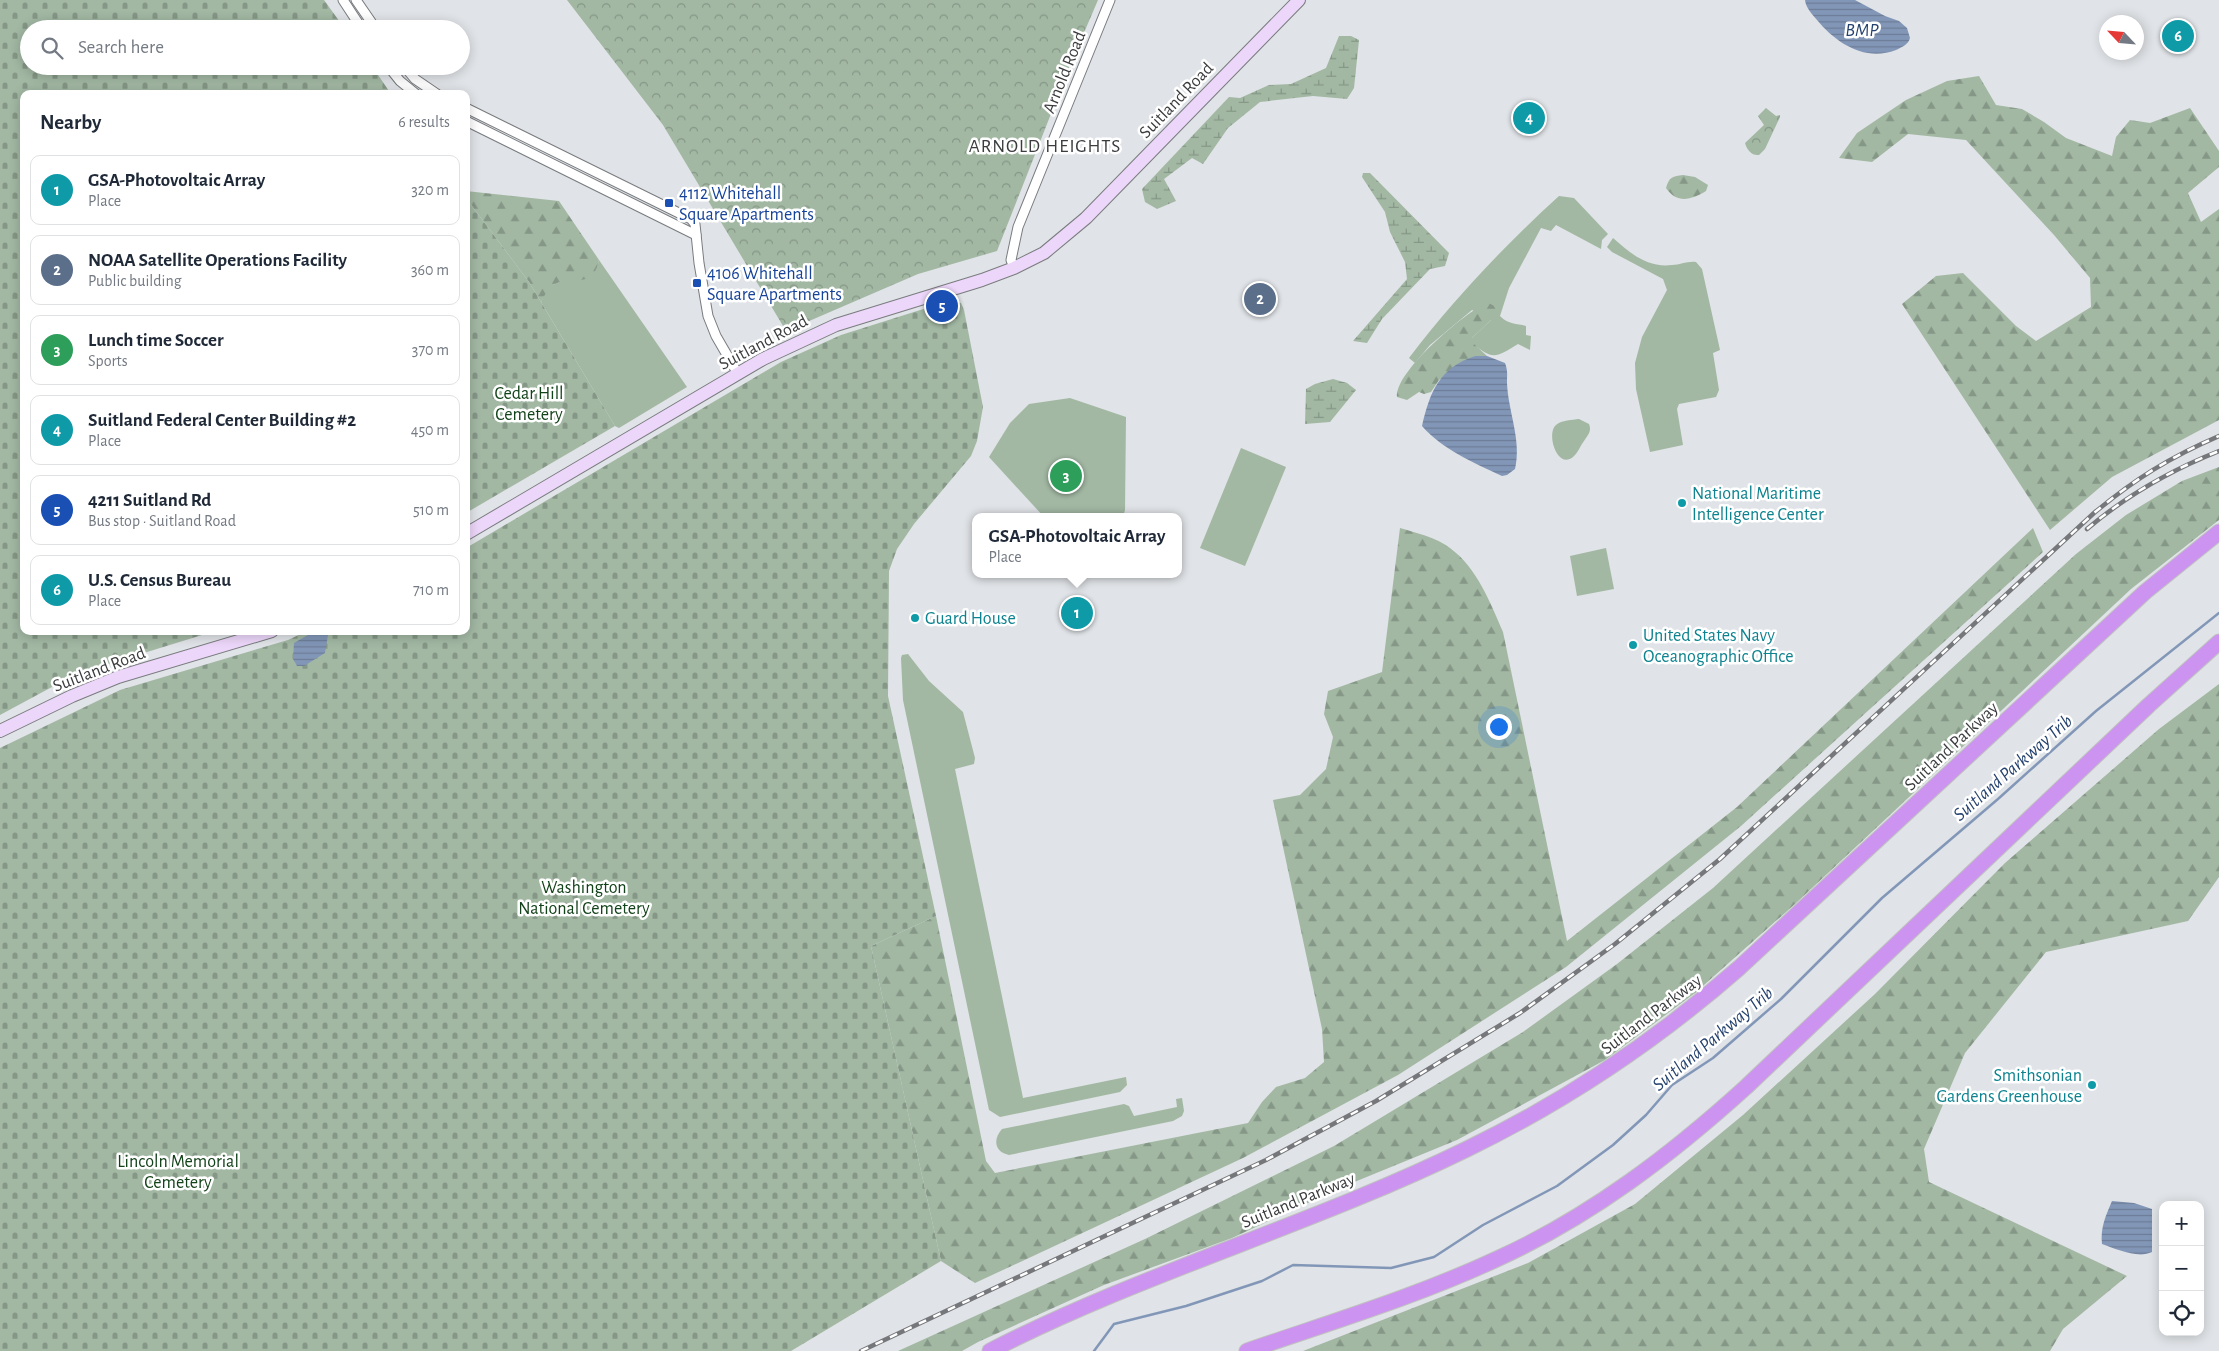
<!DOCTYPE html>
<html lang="en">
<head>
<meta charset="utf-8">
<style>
  body { margin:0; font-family:"Alegreya Sans",sans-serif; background:#f2f2f3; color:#1f2937 }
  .controls { position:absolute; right:15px; bottom:15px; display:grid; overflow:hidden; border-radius:10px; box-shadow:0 2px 12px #0003 }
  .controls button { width:45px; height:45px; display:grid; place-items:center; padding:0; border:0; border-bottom:1px solid #e0e1e3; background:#fff; color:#1f2937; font:25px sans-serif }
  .compass { position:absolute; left:2099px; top:15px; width:45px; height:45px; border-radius:50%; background:#fff; box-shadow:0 2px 12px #0003; rotate:296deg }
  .you { position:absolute; left:1498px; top:726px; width:18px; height:18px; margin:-12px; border:4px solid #fff; border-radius:50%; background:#1a73e8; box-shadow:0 0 0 8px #1a73e833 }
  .badge { display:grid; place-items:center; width:32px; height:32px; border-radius:50%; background:#db2777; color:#fff; font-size:16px; font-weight:700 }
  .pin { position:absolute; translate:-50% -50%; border:2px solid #fff; box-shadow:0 1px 5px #0006 }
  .popup { position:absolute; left:972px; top:513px; width:210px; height:65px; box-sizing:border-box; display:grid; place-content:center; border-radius:10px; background:#fff; filter:drop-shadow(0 1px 4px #0005); font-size:16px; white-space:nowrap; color:#747a83 }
  .popup b { font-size:19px; color:#1f2937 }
  .popup::after { content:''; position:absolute; left:50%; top:100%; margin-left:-10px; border:10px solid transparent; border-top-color:#fff }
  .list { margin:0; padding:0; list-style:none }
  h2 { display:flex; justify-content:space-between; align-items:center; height:65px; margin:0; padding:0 20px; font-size:21px }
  h2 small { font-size:16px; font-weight:400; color:#747a83 }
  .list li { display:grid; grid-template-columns:32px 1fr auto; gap:15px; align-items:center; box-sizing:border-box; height:70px; margin:0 10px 10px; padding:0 10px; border:1px solid #e0e1e3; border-radius:10px }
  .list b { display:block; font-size:19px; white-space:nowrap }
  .list p { margin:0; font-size:16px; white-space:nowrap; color:#747a83 }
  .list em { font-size:16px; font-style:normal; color:#747a83 }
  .icon { flex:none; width:28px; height:28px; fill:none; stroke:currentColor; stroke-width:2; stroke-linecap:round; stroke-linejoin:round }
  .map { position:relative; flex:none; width:2219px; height:1351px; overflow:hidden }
  .search { position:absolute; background:#fff; box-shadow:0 2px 12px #0003; left:20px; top:20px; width:450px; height:55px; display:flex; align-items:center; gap:12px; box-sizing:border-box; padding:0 18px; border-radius:28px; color:#747a83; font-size:19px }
  .panel { position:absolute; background:#fff; box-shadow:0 2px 12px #0003; left:20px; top:90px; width:450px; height:545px; border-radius:10px }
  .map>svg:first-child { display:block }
  .grass { fill:#a2b8a3 }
  .forest { fill:url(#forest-firs) }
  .wetland { fill:url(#wetland-marsh) }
  .cemetery { fill:url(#cemetery-stones) }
  .park { fill:url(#park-crowns) }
  .water { fill:url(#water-rules) }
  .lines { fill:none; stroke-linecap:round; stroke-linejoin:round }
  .stream { stroke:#8297b8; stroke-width:2.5 }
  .minor-casing { stroke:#797c7f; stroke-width:11 }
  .secondary-casing { stroke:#797c7f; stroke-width:14 }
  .trunk-casing { stroke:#c0c1c1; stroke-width:17 }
  .minor { stroke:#fff; stroke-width:9 }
  .secondary { stroke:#ecd6f9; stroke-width:12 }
  .trunk { stroke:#cc93f0; stroke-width:15 }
  .rail-casing { stroke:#75777a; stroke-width:4.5 }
  .rail { stroke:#fff; stroke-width:2.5; stroke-dasharray:8; stroke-linecap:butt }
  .transit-dot { fill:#1a4fb4; stroke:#fff; stroke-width:2 }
  .culture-dot { fill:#0f9aa8; stroke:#fff; stroke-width:2 }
  .labels { text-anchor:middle; stroke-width:5; stroke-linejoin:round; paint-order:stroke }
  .street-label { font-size:18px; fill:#3b3c3e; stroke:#fff }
  .transit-label { font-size:18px; fill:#164399; stroke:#fff; text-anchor:start }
  .park-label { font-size:18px; fill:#124219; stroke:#fff }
  .culture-label { font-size:18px; fill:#0d838f; stroke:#fff; text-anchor:start }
  .water-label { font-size:19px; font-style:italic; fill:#25426f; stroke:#fff }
  .neighbourhood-label { font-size:19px; letter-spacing:1px; fill:#3b3c3e; stroke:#fff }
</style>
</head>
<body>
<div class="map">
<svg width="2219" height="1351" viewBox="0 0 2219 1351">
  <defs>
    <pattern id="forest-firs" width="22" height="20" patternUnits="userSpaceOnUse" patternTransform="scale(1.25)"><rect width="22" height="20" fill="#a2b8a3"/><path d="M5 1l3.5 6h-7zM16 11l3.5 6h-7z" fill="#859786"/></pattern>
    <pattern id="wetland-marsh" width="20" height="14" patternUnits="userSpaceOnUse" patternTransform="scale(1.25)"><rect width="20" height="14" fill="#a2b8a3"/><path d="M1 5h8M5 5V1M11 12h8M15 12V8" fill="none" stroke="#859786"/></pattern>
    <pattern id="cemetery-stones" width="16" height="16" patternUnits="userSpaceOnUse" patternTransform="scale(1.25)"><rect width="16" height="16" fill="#a2b8a3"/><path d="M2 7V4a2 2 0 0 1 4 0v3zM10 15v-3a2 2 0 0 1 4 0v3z" fill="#859786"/></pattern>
    <pattern id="park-crowns" width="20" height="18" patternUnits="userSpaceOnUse" patternTransform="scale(1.25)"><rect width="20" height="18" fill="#a2b8a3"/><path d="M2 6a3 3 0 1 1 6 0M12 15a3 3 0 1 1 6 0" fill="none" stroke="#859786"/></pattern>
    <pattern id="water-rules" width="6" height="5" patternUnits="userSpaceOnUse" patternTransform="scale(1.25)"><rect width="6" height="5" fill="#8297b8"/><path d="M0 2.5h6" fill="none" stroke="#6c7c97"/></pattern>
  </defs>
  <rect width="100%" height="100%" fill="#e0e3e7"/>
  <g class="grass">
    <path d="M1559,196L1574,198L1608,234L1602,240L1601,249L1556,225L1551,231L1541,228L1509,288L1500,316C1509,325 1516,323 1526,326V335L1531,336L1530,350L1518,344C1495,358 1493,360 1472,343V338L1491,320L1472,310L1430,345L1415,363L1409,358C1454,299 1504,246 1559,196Z"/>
    <path d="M1613,238C1630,253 1647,268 1672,265C1680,265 1687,261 1696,262L1702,269L1720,350L1713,353L1719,390L1716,397L1679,404L1677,409L1683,445L1650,452L1636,389L1635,363L1642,337L1667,290L1663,279L1612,252L1607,247Z"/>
    <path d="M599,260L687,387L619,428L615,426L541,302C543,297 545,292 549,288C555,282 587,271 597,266Z"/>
    <polygon points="1070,398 1126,417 1125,510 1123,517 1044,517 989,457 1010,423 1029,404"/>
    <path d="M1579,419L1589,424C1592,431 1588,435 1584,441C1580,446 1578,453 1573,457C1557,470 1546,433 1556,425C1562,420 1572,420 1579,419Z"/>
    <polygon points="1241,448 1286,467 1245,566 1200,548"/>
    <polygon points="1606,548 1614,589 1577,596 1570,556"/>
    <polygon points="908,654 929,681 963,712 975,758 974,764 955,769 1023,1098 1126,1077 1127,1085 1120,1092 1000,1117 989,1110 903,700 901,658 902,655"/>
    <path d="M1182,1098L1184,1111L1182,1116L1173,1121L1009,1155C994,1152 993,1139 1002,1129L1124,1104L1129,1106L1134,1116L1177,1107L1176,1099Z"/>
  </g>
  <g class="forest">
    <polygon points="1979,76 1996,105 2022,109 2044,122 2066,138 2112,156 2116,137 2130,120 2150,123 2190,108 2219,151 2219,167 2188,193 2201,222 2219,209 2219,420 2112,477 2050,530 1902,304 1936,276 1963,273 2016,326 2036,341 2091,307 2090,278 2054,235 1966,140 1908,134 1872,162 1839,158 1857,133 1906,100 1947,81"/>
    <path d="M1683,175L1695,177L1708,185L1706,191C1691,200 1677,204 1666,188C1669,177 1673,176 1683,175Z"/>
    <path d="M466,191L559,201L599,260C598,264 596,271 593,274C578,290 558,266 541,302L529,282L466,198Z"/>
    <path d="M1487,302L1494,306L1496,310L1491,320L1472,338L1473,343L1487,356H1475L1439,380L1431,392L1424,394L1419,392L1407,400L1397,397C1395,371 1464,314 1487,302Z"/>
    <polygon points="2219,467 2219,520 2131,589 1795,904 1695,993 1605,1060 1457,1140 1347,1185 1232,1238 1104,1285 978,1342 962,1351 898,1351 1145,1239 1334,1146 1523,1032 1617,964 1713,888 2076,554 2126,515 2182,481"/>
    <path d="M1400,528C1416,533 1436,537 1450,548C1477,568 1490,602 1503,632L1567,941L1737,807L2033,528L2043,552L1741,826L1566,967L1398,1075L1243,1158L975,1283L941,1261L871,946L936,916L986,1161L995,1173L1248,1123L1262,1102L1276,1087L1305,1078L1324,1062L1322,1029L1273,800L1300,795L1326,769L1333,737L1324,714L1328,691L1382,672Z"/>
    <polygon points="2219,684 2219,877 2188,921 2046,952 1965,1053 1924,1149 1929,1182 2127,1276 2063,1329 2050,1351 1303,1351 1528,1263 1635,1204 1743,1115 1875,994 2005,863 2159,729"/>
  </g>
  <g class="wetland">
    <polygon points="1339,36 1351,36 1359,40 1354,88 1347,99 1313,96 1260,102 1228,128 1203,164 1192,158 1164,179 1176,201 1157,209 1145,202 1142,189 1229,97 1240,98 1269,85 1291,84 1326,68"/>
    <polygon points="1363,173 1370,173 1449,253 1445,266 1430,269 1382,319 1367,343 1353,341 1407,279 1405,262 1390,232 1385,212 1362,177"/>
    <polygon points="1333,379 1347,383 1356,390 1330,422 1305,424 1306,389 1315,384"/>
  </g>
  <g class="cemetery">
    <polygon points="0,0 324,0 345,29 29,29 29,66 372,66 391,94 24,94 24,631 215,631 76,674 0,715"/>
    <polygon points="466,198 529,282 615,426 466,513"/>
    <polygon points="952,300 961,303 964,310 983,407 977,441 971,456 914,524 897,549 889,571 888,696 936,916 871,946 941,1261 791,1351 0,1351 0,748 120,690 288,640 307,631 466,631 466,548 781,362 841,335"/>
  </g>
  <g class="park">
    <polygon points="567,0 1098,0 1071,63 997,251 918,274 786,331 663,125"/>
    <path d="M1766,108L1776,116L1780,115V117L1765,149L1759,155C1752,156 1747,150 1745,143L1764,125L1758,116Z"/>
  </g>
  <g class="water">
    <path d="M1805,0H1855L1885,16L1899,21L1907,28L1910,38C1908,45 1902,47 1896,50C1865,62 1836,43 1817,20C1812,14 1806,8 1805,0Z"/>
    <path d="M1475,356H1487L1505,363C1508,371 1507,375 1507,383C1508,411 1522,441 1515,469L1507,475L1502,476C1474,463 1442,449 1422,426C1430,392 1439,368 1475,356Z"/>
    <polygon points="318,632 326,632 328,635 325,653 304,666 297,666 293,659 294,643 308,635"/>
    <path d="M2112,1201L2134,1203L2152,1209V1252C2138,1259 2116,1249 2102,1244C2100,1228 2106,1215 2112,1201Z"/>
  </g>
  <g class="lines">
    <polyline class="stream" points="1094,1351 1114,1324 1186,1306 1262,1281 1293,1265 1391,1268 1434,1257 1483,1225 1557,1186 1613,1145 1646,1115 1672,1085 1713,1058 1781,999 1882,898 1998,799 2096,711 2219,613"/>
    <g class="minor-casing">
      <g id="minor">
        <polyline points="343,0 362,29"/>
        <polyline points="356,0 376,29"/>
        <polyline points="388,66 400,81 416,94"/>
        <polyline points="404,66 415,79 437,94"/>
        <polyline points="466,108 691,219 695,224 699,263 708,316 716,336 738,374"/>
        <polyline points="466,121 696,235"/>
        <polyline points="1014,268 1011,260 1018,227 1110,0"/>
      </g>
    </g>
    <g class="secondary-casing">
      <g id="secondary">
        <polyline points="466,534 763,359 836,325 982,280 1014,268 1044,253 1086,218 1299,0"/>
        <polyline points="0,731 72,696 118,677 272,631"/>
      </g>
    </g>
    <g class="trunk-casing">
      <g id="trunk">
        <path d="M990,1351C1144,1272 1312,1225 1467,1149C1566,1101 1657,1040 1739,968L2145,592L2219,532"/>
        <path d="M1247,1351C1331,1322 1418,1296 1499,1258C1591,1216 1671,1155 1746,1087L2149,705L2219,642"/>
      </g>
    </g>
    <use href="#minor" class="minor"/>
    <use href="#secondary" class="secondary"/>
    <use href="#trunk" class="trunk"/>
    <g class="rail-casing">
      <g id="rail">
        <path d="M2087,529C2127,495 2171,470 2219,451"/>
        <path d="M861,1351L1266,1160L1376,1101L1520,1013L1615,944L1720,859L2094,513C2135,479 2170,457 2219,436"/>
      </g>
    </g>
    <use href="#rail" class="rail"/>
  </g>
  <g class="transit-dot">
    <rect x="664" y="198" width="10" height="10" rx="2.5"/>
    <rect x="692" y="278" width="10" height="10" rx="2.5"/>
  </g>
  <g class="culture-dot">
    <circle cx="1682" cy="503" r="5"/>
    <circle cx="915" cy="618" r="5"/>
    <circle cx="1633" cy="645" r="5"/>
    <circle cx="2092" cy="1085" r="5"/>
  </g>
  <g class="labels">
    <g class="street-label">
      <text transform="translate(1064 72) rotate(-68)" y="6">Arnold Road</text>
      <text transform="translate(1176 100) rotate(-46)" y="6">Suitland Road</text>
      <text transform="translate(763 342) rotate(-28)" y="6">Suitland Road</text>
      <text transform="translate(99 669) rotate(-21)" y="6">Suitland Road</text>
      <text transform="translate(1951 746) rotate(-43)" y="6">Suitland Parkway</text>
      <text transform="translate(1651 1014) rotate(-37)" y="6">Suitland Parkway</text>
      <text transform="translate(1298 1200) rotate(-22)" y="6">Suitland Parkway</text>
    </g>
    <g class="transit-label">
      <text x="679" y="199">4112 Whitehall<tspan x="679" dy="21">Square Apartments</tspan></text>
      <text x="707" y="279">4106 Whitehall<tspan x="707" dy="21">Square Apartments</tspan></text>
    </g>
    <g class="park-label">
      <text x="529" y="399">Cedar Hill<tspan x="529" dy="21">Cemetery</tspan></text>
      <text x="584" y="893">Washington<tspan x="584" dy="21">National Cemetery</tspan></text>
      <text x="178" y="1167">Lincoln Memorial<tspan x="178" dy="21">Cemetery</tspan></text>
    </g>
    <g class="culture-label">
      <text x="1692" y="499">National Maritime<tspan x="1692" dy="21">Intelligence Center</tspan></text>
      <text x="925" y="624">Guard House</text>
      <text x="1643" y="641">United States Navy<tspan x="1643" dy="21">Oceanographic Office</tspan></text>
      <text x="2082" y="1081" text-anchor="end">Smithsonian<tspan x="2082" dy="21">Gardens Greenhouse</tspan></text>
    </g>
    <g class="water-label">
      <text x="1862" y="36">BMP</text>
      <text transform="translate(2012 767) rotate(-41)" y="7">Suitland Parkway Trib</text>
      <text transform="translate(1712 1038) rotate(-40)" y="7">Suitland Parkway Trib</text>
    </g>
    <g class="neighbourhood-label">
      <text x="1045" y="152">ARNOLD HEIGHTS</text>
    </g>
  </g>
</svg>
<div class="controls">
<button>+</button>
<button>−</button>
<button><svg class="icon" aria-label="locate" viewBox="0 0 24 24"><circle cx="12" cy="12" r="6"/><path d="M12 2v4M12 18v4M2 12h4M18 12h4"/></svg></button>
</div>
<svg class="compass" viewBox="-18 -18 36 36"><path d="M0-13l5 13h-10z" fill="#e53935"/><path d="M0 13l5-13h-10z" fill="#747a83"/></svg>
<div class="you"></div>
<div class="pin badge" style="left:1077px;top:613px;background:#0f9aa8">1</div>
<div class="popup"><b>GSA-Photovoltaic Array</b>Place</div>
<div class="pin badge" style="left:1260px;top:299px;background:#5c6f8a">2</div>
<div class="pin badge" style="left:1066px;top:476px;background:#2e9e5b">3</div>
<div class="pin badge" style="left:1529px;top:118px;background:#0f9aa8">4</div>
<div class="pin badge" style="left:942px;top:306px;background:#1a4fb4">5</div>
<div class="pin badge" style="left:2178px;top:36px;background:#0f9aa8">6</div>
<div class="search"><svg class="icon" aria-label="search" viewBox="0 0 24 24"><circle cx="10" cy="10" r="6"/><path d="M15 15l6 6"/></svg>Search here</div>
<section class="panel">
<h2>Nearby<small>6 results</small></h2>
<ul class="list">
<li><span class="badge" style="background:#0f9aa8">1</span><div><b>GSA-Photovoltaic Array</b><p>Place</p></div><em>320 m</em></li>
<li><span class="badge" style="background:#5c6f8a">2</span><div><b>NOAA Satellite Operations Facility</b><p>Public building</p></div><em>360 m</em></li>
<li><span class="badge" style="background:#2e9e5b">3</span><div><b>Lunch time Soccer</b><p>Sports</p></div><em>370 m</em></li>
<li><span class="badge" style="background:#0f9aa8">4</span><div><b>Suitland Federal Center Building #2</b><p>Place</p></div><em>450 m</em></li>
<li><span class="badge" style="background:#1a4fb4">5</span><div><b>4211 Suitland Rd</b><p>Bus stop · Suitland Road</p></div><em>510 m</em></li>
<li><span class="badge" style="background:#0f9aa8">6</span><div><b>U.S. Census Bureau</b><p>Place</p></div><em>710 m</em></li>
</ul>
</section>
</div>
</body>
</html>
